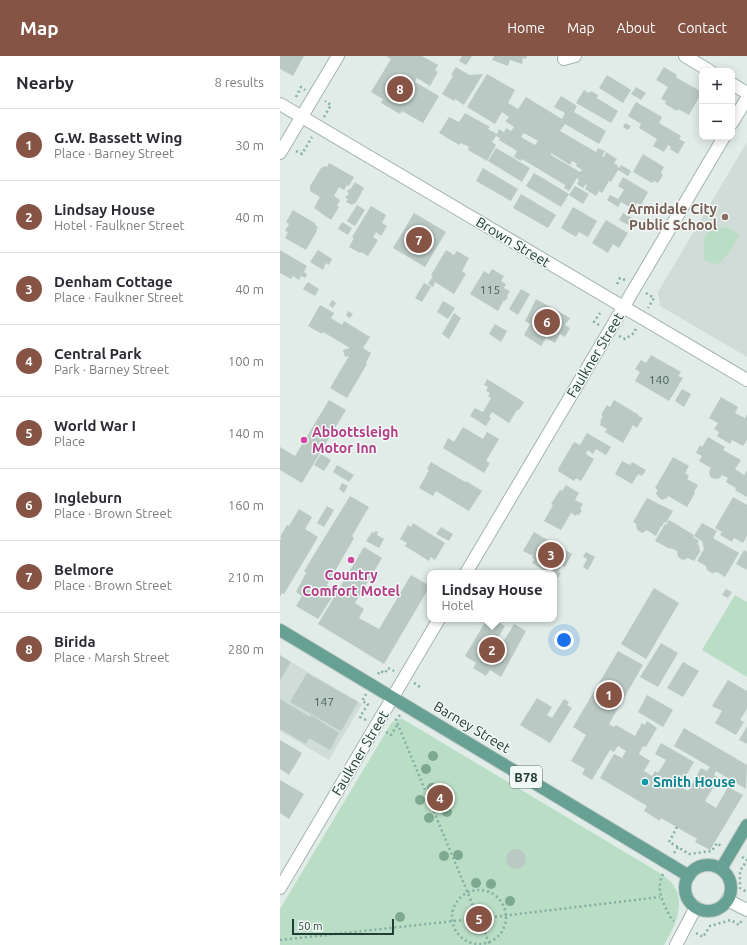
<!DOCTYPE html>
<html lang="en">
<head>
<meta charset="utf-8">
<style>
  body { margin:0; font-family:Ubuntu,sans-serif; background:#f7f7f7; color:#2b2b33 }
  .controls { position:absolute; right:12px; top:12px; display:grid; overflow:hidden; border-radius:8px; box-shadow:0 2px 10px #0003 }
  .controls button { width:36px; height:36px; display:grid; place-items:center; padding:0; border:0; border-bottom:1px solid #e1e1e2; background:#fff; color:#2b2b33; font:20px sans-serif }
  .scale { position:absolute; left:12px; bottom:10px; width:102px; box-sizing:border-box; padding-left:4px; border:2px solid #223d36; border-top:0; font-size:11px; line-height:14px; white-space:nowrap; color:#223d36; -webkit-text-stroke:3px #f2f8f5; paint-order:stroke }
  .you { position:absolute; left:284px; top:584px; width:14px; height:14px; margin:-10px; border:3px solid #fff; border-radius:50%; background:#1a73e8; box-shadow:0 0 0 6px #1a73e833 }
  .badge { display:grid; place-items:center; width:26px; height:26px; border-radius:50%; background:#855445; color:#fff; font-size:13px; font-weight:700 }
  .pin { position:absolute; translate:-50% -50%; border:2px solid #fff; box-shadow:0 1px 4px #0006 }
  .popup { position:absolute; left:147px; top:514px; width:130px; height:52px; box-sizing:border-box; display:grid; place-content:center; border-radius:8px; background:#fff; filter:drop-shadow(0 1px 3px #0005); font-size:13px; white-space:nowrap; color:#7c7c81 }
  .popup b { font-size:15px; color:#2b2b33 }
  .popup::after { content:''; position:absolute; left:50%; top:100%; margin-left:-8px; border:8px solid transparent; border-top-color:#fff }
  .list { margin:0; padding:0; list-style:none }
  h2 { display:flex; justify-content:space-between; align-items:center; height:52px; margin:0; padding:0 16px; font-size:17px }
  h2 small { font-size:13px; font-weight:400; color:#7c7c81 }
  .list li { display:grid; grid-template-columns:26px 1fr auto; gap:12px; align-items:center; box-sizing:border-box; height:72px; padding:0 16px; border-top:1px solid #e1e1e2 }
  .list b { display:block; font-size:15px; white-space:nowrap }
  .list p { margin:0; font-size:13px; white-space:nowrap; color:#7c7c81 }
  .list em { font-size:13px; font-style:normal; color:#7c7c81 }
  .map { position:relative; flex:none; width:467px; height:889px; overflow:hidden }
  header { display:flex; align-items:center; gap:24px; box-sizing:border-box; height:56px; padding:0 20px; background:#855445; color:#fff }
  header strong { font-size:19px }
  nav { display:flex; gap:22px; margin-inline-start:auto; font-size:14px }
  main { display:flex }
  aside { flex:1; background:#fff }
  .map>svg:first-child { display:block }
  .built { fill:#d0dcd7 }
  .green { fill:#baddc5 }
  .building { fill:#bac9c4; fill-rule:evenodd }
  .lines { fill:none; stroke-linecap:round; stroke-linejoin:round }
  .minor-casing { stroke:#a4b4af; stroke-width:14 }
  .major-casing { stroke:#c1c9c7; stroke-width:14 }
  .path { stroke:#82afa3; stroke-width:2.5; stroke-dasharray:2 3; stroke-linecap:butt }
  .minor { stroke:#fff; stroke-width:12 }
  .major { stroke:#66a194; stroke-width:12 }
  .tree { fill:#7da991 }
  .education-dot { fill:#8d6e63; stroke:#f2f8f5; stroke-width:1.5 }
  .hotel-dot { fill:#d1479c; stroke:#f2f8f5; stroke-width:1.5 }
  .culture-dot { fill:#0f9aa8; stroke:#f2f8f5; stroke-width:1.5 }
  .labels { text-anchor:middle; stroke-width:3; stroke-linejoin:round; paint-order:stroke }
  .number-label { font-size:12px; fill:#48605a }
  .shield { fill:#f2f8f5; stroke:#60756f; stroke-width:1 }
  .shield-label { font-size:13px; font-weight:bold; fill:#223d36 }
  .education-label { font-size:14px; font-weight:bold; fill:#785e54; stroke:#f2f8f5; text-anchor:end }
  .street-label { font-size:14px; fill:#223d36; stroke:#f2f8f5 }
  .hotel-label { font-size:14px; font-weight:bold; fill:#b23c85; stroke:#f2f8f5; text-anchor:start }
  .culture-label { font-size:14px; font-weight:bold; fill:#0d838f; stroke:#f2f8f5; text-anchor:start }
</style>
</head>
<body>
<header>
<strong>Map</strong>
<nav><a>Home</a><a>Map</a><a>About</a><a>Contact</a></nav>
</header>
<main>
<aside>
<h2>Nearby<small>8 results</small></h2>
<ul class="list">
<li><span class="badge">1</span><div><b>G.W. Bassett Wing</b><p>Place · Barney Street</p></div><em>30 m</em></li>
<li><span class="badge">2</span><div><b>Lindsay House</b><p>Hotel · Faulkner Street</p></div><em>40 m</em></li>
<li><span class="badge">3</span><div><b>Denham Cottage</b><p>Place · Faulkner Street</p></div><em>40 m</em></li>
<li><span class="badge">4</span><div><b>Central Park</b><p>Park · Barney Street</p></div><em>100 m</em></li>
<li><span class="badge">5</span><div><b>World War I</b><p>Place</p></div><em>140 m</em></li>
<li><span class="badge">6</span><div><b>Ingleburn</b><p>Place · Brown Street</p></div><em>160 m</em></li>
<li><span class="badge">7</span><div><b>Belmore</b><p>Place · Brown Street</p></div><em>210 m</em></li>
<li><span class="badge">8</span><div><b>Birida</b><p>Place · Marsh Street</p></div><em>280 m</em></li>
</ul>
</aside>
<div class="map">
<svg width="467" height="889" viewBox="0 0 467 889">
  <rect width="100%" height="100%" fill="#e1ece8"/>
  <g class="built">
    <polygon points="467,86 467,301 380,250 378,236"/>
    <polygon points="11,606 82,648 49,704 0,675 0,625"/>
  </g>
  <g class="green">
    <polygon points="447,171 459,179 450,195 440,207 435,208 424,204 424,183 430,174"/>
    <polygon points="455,539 467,546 467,621 422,594"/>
    <path d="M121,662L383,819C386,822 392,826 394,830C406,849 394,872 384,889H0V853L112,666Z"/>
  </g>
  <g class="building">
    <polygon points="0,0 24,0 13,20 0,13"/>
    <polygon points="106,0 142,0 158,9 155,14 158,16 150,30 137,22 135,26 159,40 143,67 122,55 120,58 101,47 103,43 91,36 111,3"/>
    <polygon points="182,0 192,0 186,9 179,5"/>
    <polygon points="214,0 247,0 246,3 243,2 242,8 230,4 228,10 212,4"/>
    <polygon points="176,11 189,19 203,18 184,49 175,43 174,45 162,38 173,20 171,19"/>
    <polygon points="384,11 397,19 396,21 397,22 422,36 409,59 398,53 397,55 385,48 386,45 381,43 388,31 376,24"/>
    <path d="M207,18L235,34L228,47L238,53L246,41L282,63L285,57L274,51L281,40L297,50L294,56L326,75L319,88L285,68L280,75L316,96L318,92L325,95L322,100L324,101L326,96L337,103L334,107L338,110V111L339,112L341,109L351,115L348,120L338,114L331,126L329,125L322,137L319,135L316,140L305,133L307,129L306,128L303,132L297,128L299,124L297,122L289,135L284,132L285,129L242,103L241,105L234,101L237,95L219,84L220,82L216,80L212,86L216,89L207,105L188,94L189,91L181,87L179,89L159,77L169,61L179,66L185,57L210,71L208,73L217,78L219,73L224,76L226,72L231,75L234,71L225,65L229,61L222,56L215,68L187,51ZM244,77L258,85L255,89L241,81ZM271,97L290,109L292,105L297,108L296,110L302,114L300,116L271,99Z"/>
    <polygon points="327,19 351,34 343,47 319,32"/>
    <polygon points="356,31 366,37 361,44 351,38"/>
    <polygon points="304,34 309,37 311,35 318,39 317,42 338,55 331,67 296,47"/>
    <polygon points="356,46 382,61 379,67 401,80 399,83 405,86 398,98 390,93 391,91 388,89 384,96 373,90 377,83 359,72 361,68 348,60"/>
    <polygon points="345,67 351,70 348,74 343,71"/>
    <polygon points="216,92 250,112 242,126 208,105"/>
    <polygon points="363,98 384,111 381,117 383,119 378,127 374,125 372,127 353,116"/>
    <polygon points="49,107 74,121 69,130 67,129 64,134 59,131 54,140 60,144 57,150 59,151 51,164 34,152 40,141 30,135 30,130 41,112 45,110 47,111"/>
    <polygon points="203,112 238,133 231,145 196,125"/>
    <polygon points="254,117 289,138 281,151 246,130"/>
    <polygon points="343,121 368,136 361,149 357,147 353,153 341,146 338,151 327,144 330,139 338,143 344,134 338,130"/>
    <polygon points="75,126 84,132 75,148 74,147 72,149 66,146 68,143 65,142 69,137 67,136 69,133 70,134"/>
    <polygon points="295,130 309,138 303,148 289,139"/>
    <polygon points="241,138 276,159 268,172 233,152"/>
    <polygon points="77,149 85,154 75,170 67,165"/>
    <polygon points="91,150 106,159 102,167 107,170 101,180 96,176 93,181 98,184 88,200 81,196 80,197 69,191 74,182 72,181"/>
    <polygon points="293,151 317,165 308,181 299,176 296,181 281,172"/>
    <polygon points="13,154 36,168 35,169 38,171 36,174 37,175 26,194 5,182 8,176 5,175 9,168 6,166"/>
    <polygon points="134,157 166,176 145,211 113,192"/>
    <polygon points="343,157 354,163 350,170 339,164"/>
    <polygon points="326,164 348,177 339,192 333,188 328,197 312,187"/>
    <polygon points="62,166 72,172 68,179 58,173"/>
    <polygon points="0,194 27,210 24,216 27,218 25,222 21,220 19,224 13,220 11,223 0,217"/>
    <polygon points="38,194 52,203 49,209 46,207 43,214 30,206"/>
    <polygon points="166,194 174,199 177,195 189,202 182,215 186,218 174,238 155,226 153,231 148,228 153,220 151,219"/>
    <polygon points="212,213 224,220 221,225 226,228 224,232 230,235 227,240 228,241 225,245 224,244 218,255 190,238 204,215 209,218"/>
    <polygon points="28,226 39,233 35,240 23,233"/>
    <polygon points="144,227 151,231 142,246 135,242"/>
    <polygon points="241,233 250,238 238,259 229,253"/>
    <polygon points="256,243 290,262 285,269 290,272 285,281 280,278 275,287 266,282 261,290 244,279 250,268 245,265"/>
    <polygon points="52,244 56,247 53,252 49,249"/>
    <polygon points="163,245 175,252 168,263 157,256"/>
    <polygon points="40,249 54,257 51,262 62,269 64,265 90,281 83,292 91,297 86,307 87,308 67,342 50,332 69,300 65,301 63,294 70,292 43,276 42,278 28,270"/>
    <polygon points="68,255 73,258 70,262 66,260"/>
    <polygon points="174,257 181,262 169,283 162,278"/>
    <polygon points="215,268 227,275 221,286 209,278"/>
    <polygon points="371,299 401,316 398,320 403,322 389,345 355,325 360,316 355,313 361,304 366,307"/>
    <polygon points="207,323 244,346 239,354 237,354 229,367 212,356 209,361 211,362 206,370 190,360 195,352 203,356 211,342 208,340 210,337 206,335 208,331 204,329"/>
    <polygon points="402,333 411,338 404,351 395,345"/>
    <polygon points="441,341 458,351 455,357 465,362 467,358 467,384 463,390 452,384 450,388 437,380 439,376 434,373 438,367 429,362"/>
    <polygon points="49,344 66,354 22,427 0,414 0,391 15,400"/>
    <polygon points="334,344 359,359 358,360 363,362 357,372 353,369 343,387 325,376 327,373 320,369 321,366 320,365 323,360 321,359 327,349 330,351"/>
    <polygon points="183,371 203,383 207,376 219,383 206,405 210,407 204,417 163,392 168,382 174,386"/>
    <polygon points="307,377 331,391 326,399 316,393 313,398 308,394 306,398 314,403 301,425 296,422 294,425 278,415 279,413 278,413 294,386 300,389"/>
    <polygon points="428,381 445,391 443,394 461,404 455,413 464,419 467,414 467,441 455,434 456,432 446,426 448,422 442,419 440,422 435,423 430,421 429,415 431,412 419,405 422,400 416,397 420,389 422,391"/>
    <polygon points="41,398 51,404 44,415 34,409"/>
    <polygon points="393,401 409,410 405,417 409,420 407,423 418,429 414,436 415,437 407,451 388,440 387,442 382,444 378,441 376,437 378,434 375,432"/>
    <polygon points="342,405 350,409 352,406 366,414 362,420 358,418 352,428 335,418"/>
    <polygon points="151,406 185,426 186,425 202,435 189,455 156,435 153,440 139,432 149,414 147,413"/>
    <polygon points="57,409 74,419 69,426 53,416"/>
    <polygon points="62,427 68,430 64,437 59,433"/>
    <polygon points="286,429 299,437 295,444 303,448 300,453 302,454 299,459 297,458 296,460 291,457 281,474 264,465 273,449 271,448 280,434 282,435"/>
    <polygon points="70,440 89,451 72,480 74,482 47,529 55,534 54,536 55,537 38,563 16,550 22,540 16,536 26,517 24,515"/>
    <polygon points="453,441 467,449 467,480 463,487 454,482 452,486 440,479 442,476 435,472"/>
    <polygon points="367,442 393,455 386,467 384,466 382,471 381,470 376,480 367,474 362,477 357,474 356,468 353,466"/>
    <polygon points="47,450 54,454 44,471 37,467"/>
    <polygon points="19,453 32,461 25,473 38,481 4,538 2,537 0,541 0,485 1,482 0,481 7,469 9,470"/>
    <polygon points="389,464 414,479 413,481 419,485 417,488 419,489 420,496 414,505 408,502 403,504 398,501 397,495 391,492 390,493 375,485 385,468 386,469"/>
    <polygon points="133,467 165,487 155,504 151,501 149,505 125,490 127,487 120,483 128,469 131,471"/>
    <polygon points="422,467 437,475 433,482 459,497 445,521 437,516 432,517 427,514 426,510 417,505 424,493 422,485 414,480"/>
    <polygon points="161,471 173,478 169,485 156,478"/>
    <polygon points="95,475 98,476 97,479 104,483 99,492 86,485 92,476 94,477"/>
    <polygon points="254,476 292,498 285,511 282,509 278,516 281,517 278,522 274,520 274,517 269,517 252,507 254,503 252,502 253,500 243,495"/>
    <polygon points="84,491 102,502 75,547 84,553 79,562 99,573 131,519 150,530 104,608 38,568"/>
    <polygon points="464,494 467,496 467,514 456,508"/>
    <polygon points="306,496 315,501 308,514 303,511 307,503 303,501"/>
    <polygon points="374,532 399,547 366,603 341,588"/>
    <polygon points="446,533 452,536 448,542 442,539"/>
    <polygon points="207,563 213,563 225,570 215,587 221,590 234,568 246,575 221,621 210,614 206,620 193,612 196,607 185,600"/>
    <polygon points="381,587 398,597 378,631 360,621"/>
    <polygon points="338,595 363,609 329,668 334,671 336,669 355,680 362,667 365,669 367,665 377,672 366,691 363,690 359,698 370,705 364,715 372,720 375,715 378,717 386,704 375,698 381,687 414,706 400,730 408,735 421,712 427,715 430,711 394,690 404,672 467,709 466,733 436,715 434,719 439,722 425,745 436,752 448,731 463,739 430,794 415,786 417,783 381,762 380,765 364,755 367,750 320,722 334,698 342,702 346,695 338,690 334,696 330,694 312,724 302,718 305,713 291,705 306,679 293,671"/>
    <polygon points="0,599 11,606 0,625"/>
    <polygon points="403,606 419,615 403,641 387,632"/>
    <polygon points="27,617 78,646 61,675 10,646"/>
    <polygon points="448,624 467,635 467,653 460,664 464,666 456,679 435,667 442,655 432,650"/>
    <polygon points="367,639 393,654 383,671 358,656"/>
    <polygon points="257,642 272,651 267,659 272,662 284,643 289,646 287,649 292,652 270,687 240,669"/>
    <polygon points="0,643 30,661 31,659 59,677 50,694 29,682 26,688 0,673"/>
    <polygon points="467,670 467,688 459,684"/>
    <polygon points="0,684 22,697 9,719 0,713"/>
    <polygon points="0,724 24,738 9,763 0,757"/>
    <circle cx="236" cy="803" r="10"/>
  </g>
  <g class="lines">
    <g class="minor-casing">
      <g id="minor">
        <polyline points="405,0 430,15"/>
        <polyline points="284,3 295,0"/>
        <polyline points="452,28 467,37"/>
        <polyline points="0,48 467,324"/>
        <polyline points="452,67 467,42"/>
        <polyline points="0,97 58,0"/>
        <polyline points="186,517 444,81"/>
        <polyline points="0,832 159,563"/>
        <polyline points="447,844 467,854"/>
        <polyline points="396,889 416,851"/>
      </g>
    </g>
    <g class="major-casing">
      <g id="major">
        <polyline points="0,574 409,820"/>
        <circle cx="428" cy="832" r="23"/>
        <polyline points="441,813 467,769"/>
      </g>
    </g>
    <g class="path">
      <polyline points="16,41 21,31 25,34"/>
      <polyline points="44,61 51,49 45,45"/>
      <polyline points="16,95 22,98 32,81"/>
      <polyline points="337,228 340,222 345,224"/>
      <polyline points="366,237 374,242 368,252"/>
      <polyline points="319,269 314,266 320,257"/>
      <polyline points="339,280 345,283 354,277 356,272"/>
      <polyline points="98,618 100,615 105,617 108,612 114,615"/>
      <polyline points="134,627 140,631"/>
      <polyline points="120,659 116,664 196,857"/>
      <polyline points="86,664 80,661 88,648 82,645 86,638"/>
      <polyline points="106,676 111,679 118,668"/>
      <polyline points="397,771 389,786 398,791"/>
      <polyline points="394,797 398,791 409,798 432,795 437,787 441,790"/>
      <polyline points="462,801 467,804 460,815 460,832 467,836"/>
      <path d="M383,818C375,834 384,849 392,864L394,865"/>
      <circle cx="199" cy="861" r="27"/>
      <circle cx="199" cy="862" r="5.5"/>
      <polyline points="205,862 380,841"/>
      <polyline points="201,867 210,889"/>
      <polyline points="416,877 423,881 430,870 451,864 459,869 462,864"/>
      <polyline points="0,884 193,863"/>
    </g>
    <use href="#minor" class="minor"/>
    <use href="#major" class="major"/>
  </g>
  <g class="tree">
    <circle cx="153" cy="700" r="5"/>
    <circle cx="146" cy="713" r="5"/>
    <circle cx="152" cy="732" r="5"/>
    <circle cx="140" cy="744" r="5"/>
    <circle cx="167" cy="756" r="5"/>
    <circle cx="149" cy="762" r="5"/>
    <circle cx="178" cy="799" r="5"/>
    <circle cx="164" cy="800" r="5"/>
    <circle cx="196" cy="827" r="5"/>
    <circle cx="211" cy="828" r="5"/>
    <circle cx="230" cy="845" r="5"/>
    <circle cx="120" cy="861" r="5"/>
  </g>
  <circle class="education-dot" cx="445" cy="161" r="4"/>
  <g class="hotel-dot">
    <circle cx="24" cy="384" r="4"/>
    <circle cx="71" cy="504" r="4"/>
  </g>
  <circle class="culture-dot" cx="365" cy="726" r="4"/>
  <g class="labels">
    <g class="number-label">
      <text x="210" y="238">115</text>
      <text x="379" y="328">140</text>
      <text x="44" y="650">147</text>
    </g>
    <rect class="shield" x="230" y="710" width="32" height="22" rx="3"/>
    <g class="shield-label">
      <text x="246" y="726">B78</text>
    </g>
    <g class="education-label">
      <text x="437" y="158">Armidale City<tspan x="437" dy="16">Public School</tspan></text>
    </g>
    <g class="street-label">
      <text transform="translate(233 186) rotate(31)" y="5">Brown Street</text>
      <text transform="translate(315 299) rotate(-59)" y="5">Faulkner Street</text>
      <text transform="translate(192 671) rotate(31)" y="5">Barney Street</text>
      <text transform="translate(80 697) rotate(-59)" y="5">Faulkner Street</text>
    </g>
    <g class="hotel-label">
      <text x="32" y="381">Abbottsleigh<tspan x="32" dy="16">Motor Inn</tspan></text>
      <text x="71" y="524" text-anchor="middle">Country<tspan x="71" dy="16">Comfort Motel</tspan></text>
    </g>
    <g class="culture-label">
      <text x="373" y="731">Smith House</text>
    </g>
  </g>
</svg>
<div class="controls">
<button>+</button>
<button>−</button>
</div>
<div class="scale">50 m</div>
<div class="you"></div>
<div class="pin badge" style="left:329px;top:639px">1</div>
<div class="pin badge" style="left:212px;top:594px">2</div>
<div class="popup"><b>Lindsay House</b>Hotel</div>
<div class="pin badge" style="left:271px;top:499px">3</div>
<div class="pin badge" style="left:160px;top:742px">4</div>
<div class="pin badge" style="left:199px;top:863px">5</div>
<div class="pin badge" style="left:267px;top:266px">6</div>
<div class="pin badge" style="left:139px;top:184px">7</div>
<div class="pin badge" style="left:120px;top:33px">8</div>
</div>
</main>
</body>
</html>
